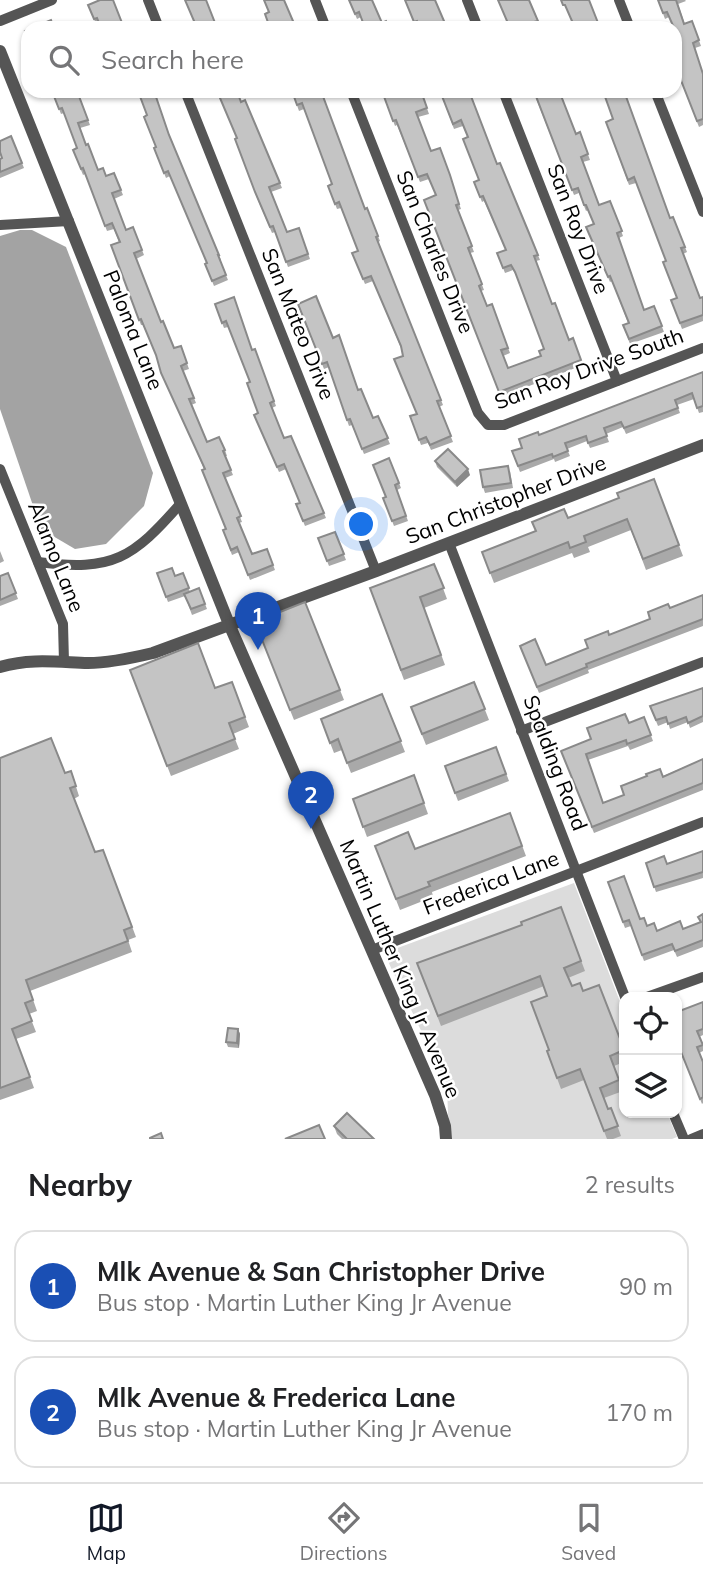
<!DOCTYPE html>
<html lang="en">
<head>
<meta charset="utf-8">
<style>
  body { margin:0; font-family:Mulish,sans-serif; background:#f2f2f2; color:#202124 }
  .controls { position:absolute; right:21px; bottom:21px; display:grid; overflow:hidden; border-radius:14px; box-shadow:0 2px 5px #0004 }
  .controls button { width:63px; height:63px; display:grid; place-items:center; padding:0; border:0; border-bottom:2px solid #e0e0e0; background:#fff; color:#202124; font:35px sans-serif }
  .you { position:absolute; left:362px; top:525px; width:24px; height:24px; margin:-18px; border:5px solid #fff; border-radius:50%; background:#1a73e8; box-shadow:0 0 0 10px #1a73e833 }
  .badge { display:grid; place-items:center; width:46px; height:46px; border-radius:50%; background:#111827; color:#fff; font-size:23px; font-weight:700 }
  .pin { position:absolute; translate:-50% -58px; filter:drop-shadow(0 2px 4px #0008) }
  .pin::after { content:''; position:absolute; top:37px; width:24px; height:21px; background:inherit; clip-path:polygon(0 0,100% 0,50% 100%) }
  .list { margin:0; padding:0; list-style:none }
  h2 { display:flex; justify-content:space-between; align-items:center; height:91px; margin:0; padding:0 28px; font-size:30px }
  h2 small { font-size:23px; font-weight:400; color:#757577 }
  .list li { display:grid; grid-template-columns:46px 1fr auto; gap:21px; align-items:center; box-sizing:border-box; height:112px; margin:0 14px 14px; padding:0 14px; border:2px solid #e0e0e0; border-radius:21px }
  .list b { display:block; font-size:26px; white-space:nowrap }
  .list p { margin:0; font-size:23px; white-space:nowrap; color:#757577 }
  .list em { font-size:23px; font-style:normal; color:#757577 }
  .icon { flex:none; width:38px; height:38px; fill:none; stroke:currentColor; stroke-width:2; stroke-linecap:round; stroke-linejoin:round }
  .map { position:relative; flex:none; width:703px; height:1139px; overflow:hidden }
  .search { position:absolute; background:#fff; box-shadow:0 2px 5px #0004; left:21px; right:21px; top:21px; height:77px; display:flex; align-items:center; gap:18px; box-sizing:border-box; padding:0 24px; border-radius:21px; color:#757577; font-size:26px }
  .sheet { height:343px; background:#fff }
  nav { display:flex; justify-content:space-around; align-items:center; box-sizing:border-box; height:98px; border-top:2px solid #e0e0e0; background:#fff; font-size:19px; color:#757577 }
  nav a { display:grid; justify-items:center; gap:4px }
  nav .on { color:#111827 }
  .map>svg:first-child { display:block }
  .green { fill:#dcdcdc }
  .water { fill:#a3a3a3 }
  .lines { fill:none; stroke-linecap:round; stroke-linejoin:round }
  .minor { stroke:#555; stroke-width:10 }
  .tertiary { stroke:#555; stroke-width:12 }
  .wall { fill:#a9a9a9 }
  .shaded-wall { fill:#898989 }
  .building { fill:#c4c4c4; stroke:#898989; stroke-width:2 }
  .labels { text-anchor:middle; stroke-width:5; stroke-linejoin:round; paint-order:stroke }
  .street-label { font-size:21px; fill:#000; stroke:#fff }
</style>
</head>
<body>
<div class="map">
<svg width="703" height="1139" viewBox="0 0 703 1139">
  <rect width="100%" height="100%" fill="#fff"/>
  <polygon class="green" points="574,883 624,1012 624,1113 667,1113 677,1137 672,1139 452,1139 448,1114 447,1085 384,953"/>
  <polygon class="water" points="20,230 32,230 66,247 153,473 144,506 106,544 75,549 41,529 0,409 0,236"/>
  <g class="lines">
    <g class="minor">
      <polyline points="148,0 159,28"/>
      <polyline points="315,0 326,28"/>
      <polyline points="467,0 478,28"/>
      <polyline points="619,0 630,28"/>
      <polyline points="0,21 52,0"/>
      <polyline points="185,91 376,571"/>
      <polyline points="351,91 478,413 488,425 504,425 703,348"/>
      <polyline points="503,91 617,381"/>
      <polyline points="655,91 703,212"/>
      <polyline points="0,225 69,221"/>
      <polyline points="0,469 63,624 64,662"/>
      <polyline points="449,543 625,997"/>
      <path d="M38,562C113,572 133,558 181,503"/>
      <polyline points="521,731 703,662"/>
      <polyline points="372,950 703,822"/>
      <polyline points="647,997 703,977"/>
      <polyline points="673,1113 684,1139"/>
      <polyline points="691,1139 703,1134"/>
    </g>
    <g class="tertiary">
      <polyline points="0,51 229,624 435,1095 445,1126 446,1139"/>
      <path d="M0,667C30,658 57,662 88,663C110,663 132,658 153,653L376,571L703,445"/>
    </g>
  </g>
  <g class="wall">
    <polygon points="349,0 382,23 389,28 361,17 357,19"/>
    <polygon points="498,0 529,0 540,26 536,27"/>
    <polygon points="658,0 685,0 686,1 678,4 685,24 692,21 701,46 695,48 703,74 703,125 699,127 675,66 675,28 669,17 665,19"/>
    <polygon points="88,5 124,28 99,23 96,24"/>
    <polygon points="52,91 77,91 90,125 80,128 86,145 98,170 106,176 114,173 123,195 114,199 126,230 142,250 144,255 136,259 161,322 174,348 181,346 189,369 183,371 196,403 191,405 207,442 225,450 227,456 225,456 233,475 225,478 242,522 239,523 252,554 267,549 275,570 250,580 239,552 232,555 223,530 226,529 204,469 143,325 141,325 111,245 119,242 114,229 107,231 85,174 83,175 73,150 77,148 64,113 61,114"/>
    <polygon points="292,91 321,91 365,209 367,208 380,241 378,242 441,400 443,405 439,407 453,442 431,450 428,443 421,445 410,416 417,414 401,348 373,281 365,284 352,253 358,251 341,208 337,209 330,191 332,184 304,109 299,111"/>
    <polygon points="382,91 421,91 429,114 418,117 431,151 440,148 461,209 458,210 474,252 470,253 484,290 481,291 487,306 492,304 510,353 503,356 508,368 541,356 544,349 517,277 513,270 505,273 497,253 506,250 484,201 482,202 474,182 479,180 468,138 463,126 454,129 440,91 497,164 529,233 540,260 536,261 552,304 569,340 573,338 583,365 501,397 424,200 436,195 429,179 420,182 397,125 395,126"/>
    <polygon points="533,91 562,91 564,98 562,98 576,134 580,132 590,160 583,162 599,205 610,201 623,236 619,238 644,310 654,306 664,332 630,344 623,325 628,323 612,281 610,282 586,227 594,224 588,210 586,211 579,193 574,195"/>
    <polygon points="245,100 282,188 271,192 287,232 299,228 310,259 288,267 275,232 272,233 257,198 237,138 241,102"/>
    <polygon points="147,115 170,137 219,255 221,260 220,261 228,280 214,286 205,264 207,263 170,176 166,178 156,153 156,147"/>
    <polygon points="613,119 670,218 673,217 687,252 683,254 700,298 703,297 703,321 682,329 671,300 677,298 666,261 636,183 629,185 606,122"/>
    <polygon points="11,136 24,168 0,178 0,159 2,158"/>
    <polygon points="215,304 252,350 255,349 276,406 272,408 284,438 291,436 326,518 305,526 296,504 300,503 286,469 279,472 254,415 258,413 250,382 228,327 224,328"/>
    <polygon points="298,304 333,338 373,418 378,416 390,444 364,454 352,425 349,426 329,367 324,369"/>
    <polygon points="703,372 703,412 699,413 694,399 677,405 680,413 626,434 623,427 606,434 609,442 590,448 587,441 567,449 570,456 555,462 554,459 520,472 512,451 522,448 539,435"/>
    <polygon points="389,458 401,488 397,490 408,521 394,526 383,498 386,497"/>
    <polygon points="435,461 470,475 457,487 437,467"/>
    <polygon points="510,471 513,488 485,493 483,487"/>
    <polygon points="654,479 683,556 646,570 631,530 588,547 590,552 574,558 572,553 494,583 482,552 619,498"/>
    <polygon points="335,532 346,560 329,566 318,538"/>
    <polygon points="0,551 4,561 0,563"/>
    <polygon points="434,564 447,599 424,608 445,665 404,680 370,588"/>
    <polygon points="8,573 18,599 0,606 0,576"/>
    <polygon points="157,573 175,576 183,573 190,592 199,588 207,609 192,615 185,596 168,602"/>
    <polygon points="703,595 703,626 588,670 589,673 539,693 520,646 546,665 588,648 609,635 650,619 670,608"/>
    <polygon points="305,602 344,700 294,720 255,622"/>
    <polygon points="130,670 215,688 232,682 249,727 233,734 239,749 171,776"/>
    <polygon points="474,682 489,720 426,745 411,707"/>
    <polygon points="703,688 703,722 690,728 688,722 670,729 668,722 658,726 650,706"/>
    <polygon points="382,694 405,752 351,773 342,750 334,753 321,719"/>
    <polygon points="644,717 653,741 630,750 628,746 588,760 603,803 624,795 663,776 703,759 703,790 594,833 561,751"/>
    <polygon points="496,747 509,781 458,801 445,766"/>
    <polygon points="0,758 65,773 71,771 79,796 74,799 95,852 103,850 136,937 128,940 132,952 30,991 37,1011 29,1014 36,1032 16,1039 34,1088 0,1100"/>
    <polygon points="414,775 428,814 367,837 353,799"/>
    <polygon points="510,813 526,856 432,892 433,897 400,910 375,846 415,849"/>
    <polygon points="703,851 703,878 656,892 646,863 667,864"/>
    <polygon points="608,882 640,919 647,926 657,931 683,929 700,923 703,914 703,947 677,957 674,950 644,961 631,926 625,928"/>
    <polygon points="561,907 585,971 568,978 572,986 583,991 624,1049 624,1062 614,1066 623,1091 604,1098 608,1109 611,1108 621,1136 613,1139 607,1139 584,1080 561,1089 547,1051 549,1050 547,996 544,986 441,1026 417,963 522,925"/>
    <polygon points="703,1002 703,1035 699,1037 703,1046 703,1051 699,1053 703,1062 703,1103 702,1104 677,1043"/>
    <polygon points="238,1029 240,1034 239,1048 228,1047 226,1042"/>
    <polygon points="334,1126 374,1139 342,1139 337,1134"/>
  </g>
  <g class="shaded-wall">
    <polygon points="468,469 470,475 457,487 455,482"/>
    <polygon points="238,1029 240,1034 239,1048 237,1043"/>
  </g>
  <g class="building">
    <polygon points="100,0 113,0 124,28 101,28 97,18 94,19 88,5"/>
    <polygon points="185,0 206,0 217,28 197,28"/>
    <polygon points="264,0 284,0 296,28 270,28 265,14 269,12"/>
    <polygon points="349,0 372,0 382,23 386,21 389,28 365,28 359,12 355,14"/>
    <polygon points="405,0 435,0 447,28 420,28 417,21 414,22"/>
    <polygon points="498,0 529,0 538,21 534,22 536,28 510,28"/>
    <polygon points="561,0 589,0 600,28 575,28 565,5 563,5"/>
    <polygon points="658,0 676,0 684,24 692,21 699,40 693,43 703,74 703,119 697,121 675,65 675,28 674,28 667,12 663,13"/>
    <polygon points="51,20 54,28 32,28"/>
    <polygon points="28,30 28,40 25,31"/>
    <polygon points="52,91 77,91 88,120 78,123 86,145 88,144 98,170 103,168 106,176 114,173 121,190 112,193 126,230 133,227 142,250 134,253 161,322 163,321 174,348 181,346 187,363 181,366 194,398 189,399 207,442 219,437 225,450 223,451 231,470 223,473 241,516 237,518 252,554 267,549 273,565 248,575 237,547 231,550 223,530 226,529 202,470 205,469 161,373 156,355 141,319 139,320 111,245 120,242 112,223 105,226 83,168 81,169 73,150 77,148 62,108 59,109"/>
    <polygon points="138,91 154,91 169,135 219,255 218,255 226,275 212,281 205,264 207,263 168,171 164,173 154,148 156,147 144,117 147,115"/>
    <polygon points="217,91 237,91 241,102 245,100 280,183 269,187 287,232 299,228 308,254 286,262 273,226 270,227 255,192 235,139 237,138"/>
    <polygon points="292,91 321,91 365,209 367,208 378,236 376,237 441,400 437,401 451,436 430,445 426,437 419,440 410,416 417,414 394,359 403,356 401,346 371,276 363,279 352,253 358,251 339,202 335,204 328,186 332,184 302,103 297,105"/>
    <polygon points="382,91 421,91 427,108 416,112 431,151 440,148 450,175 459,204 456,205 472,246 468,248 482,284 479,286 487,306 492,304 508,348 501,350 508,368 541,356 539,351 544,349 515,272 511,265 503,268 497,253 506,250 483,196 480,197 474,182 479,180 463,139 468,137 461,120 453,124 440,91 469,91 497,164 500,163 529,233 538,255 534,256 552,304 555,303 569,340 573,338 581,360 499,392 424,200 436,195 427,174 418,177 396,120 393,121"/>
    <polygon points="534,91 562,91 562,92 560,93 576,134 580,132 588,154 581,157 599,205 610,201 622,231 617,233 644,310 654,306 662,326 629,339 623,325 629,323 610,276 608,277 586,227 594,224 586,205 584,205 578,188 572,190"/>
    <polygon points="603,91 624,91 670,218 673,217 685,247 681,248 700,298 703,297 703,315 680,323 671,300 677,298 663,262 666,261 634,177 628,180 606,122 613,119"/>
    <polygon points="11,136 22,163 0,172 0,159 2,158 0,152 0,141"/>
    <polygon points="316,296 333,338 339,335 358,390 361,389 373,418 378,416 388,438 362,449 350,419 347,420 327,362 322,364 298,304"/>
    <polygon points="234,297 252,350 255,349 274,401 270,403 284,438 291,436 324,513 303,521 296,504 300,503 284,464 277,467 254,415 258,413 247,383 250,382 226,321 222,323 215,304"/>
    <polygon points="703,372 703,406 697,408 692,393 675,400 678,408 624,428 621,422 604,428 607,436 588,443 586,436 565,443 568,451 553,457 552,454 518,466 512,451 522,448 519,439 538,432 539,435"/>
    <polygon points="448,449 468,469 455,482 435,461"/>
    <polygon points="389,458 399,483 395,485 406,516 392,521 383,498 386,497 373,465"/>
    <polygon points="508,466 511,483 483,487 480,470"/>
    <polygon points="654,479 679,545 643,559 627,519 584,536 586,542 570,548 568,542 490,573 482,552 536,531 532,522 564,509 568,518 619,498 617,493"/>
    <polygon points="335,532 344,554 327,561 318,538"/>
    <polygon points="434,564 444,588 420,597 441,655 401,670 370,588"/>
    <polygon points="172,568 175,576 183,573 189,588 166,597 157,573"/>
    <polygon points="8,573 16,593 0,600 0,576"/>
    <polygon points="199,588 205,604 191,609 184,594"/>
    <polygon points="703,595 703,619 586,664 587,667 537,687 520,646 535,639 546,665 588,648 585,640 608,631 609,635 650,619 648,612 668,604 670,608"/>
    <polygon points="305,602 340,690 290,710 255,622"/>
    <polygon points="198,643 215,688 232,682 245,717 229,723 235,739 167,766 130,670"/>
    <polygon points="474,682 485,709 422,734 411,707"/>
    <polygon points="703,688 703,716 688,723 686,717 668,724 666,717 656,720 650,706"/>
    <polygon points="382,694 401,741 347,763 338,739 330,743 321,719"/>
    <polygon points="625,714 629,723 644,717 651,735 627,744 626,740 586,754 603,803 624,795 621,786 647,776 646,774 660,769 663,777 703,759 703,783 592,827 561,751 591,739 587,728"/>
    <polygon points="51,738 65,773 71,771 76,786 70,788 95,852 103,850 132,927 124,930 128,941 26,980 33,1000 25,1003 32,1021 12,1029 30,1077 0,1088 0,758"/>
    <polygon points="496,747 506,774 455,793 445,766"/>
    <polygon points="414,775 424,803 363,827 353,799"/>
    <polygon points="510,813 522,846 428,882 430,886 396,899 375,846 408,832 415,849"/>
    <polygon points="703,851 703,872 654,887 646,863 664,856 667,864"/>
    <polygon points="624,876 640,919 644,918 647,926 654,923 657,931 680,921 683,929 701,922 698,917 703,914 703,940 675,951 672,944 642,955 629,920 623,922 608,882"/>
    <polygon points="561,907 581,961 564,968 572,986 580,983 583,991 599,985 624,1049 624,1050 610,1056 619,1080 600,1088 608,1109 611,1108 618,1126 604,1131 580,1069 557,1078 547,1051 549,1050 531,1002 547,996 540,976 438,1016 417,963 522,925 521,922"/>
    <polygon points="703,1002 703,1029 697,1031 703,1045 697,1047 703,1062 703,1097 700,1099 677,1042 677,1012"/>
    <polygon points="228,1028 238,1029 237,1043 226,1042"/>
    <polygon points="347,1113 374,1139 347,1139 334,1126"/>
    <polygon points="319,1125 325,1139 285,1139"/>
    <polygon points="161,1133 163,1139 150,1139 150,1138"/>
  </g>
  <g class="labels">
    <g class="street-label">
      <text transform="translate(578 229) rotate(69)" y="7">San Roy Drive</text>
      <text transform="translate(435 252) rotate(68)" y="7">San Charles Drive</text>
      <text transform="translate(298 324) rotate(68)" y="7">San Mateo Drive</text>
      <text transform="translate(133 330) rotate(68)" y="7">Paloma Lane</text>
      <text transform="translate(589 369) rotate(-20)" y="7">San Roy Drive South</text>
      <text transform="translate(506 500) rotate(-21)" y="7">San Christopher Drive</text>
      <text transform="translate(56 557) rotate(68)" y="7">Alamo Lane</text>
      <text transform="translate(555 763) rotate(69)" y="7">Spalding Road</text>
      <text transform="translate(491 883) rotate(-21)" y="7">Frederica Lane</text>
      <text transform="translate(400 969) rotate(67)" y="7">Martin Luther King Jr Avenue</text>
    </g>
  </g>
</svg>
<div class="controls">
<button><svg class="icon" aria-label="locate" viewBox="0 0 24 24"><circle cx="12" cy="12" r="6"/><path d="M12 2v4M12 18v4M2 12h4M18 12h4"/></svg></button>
<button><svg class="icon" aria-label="layers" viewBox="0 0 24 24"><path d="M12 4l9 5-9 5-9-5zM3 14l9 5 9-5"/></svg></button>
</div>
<div class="you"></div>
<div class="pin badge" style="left:258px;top:650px;background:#1a4fb4">1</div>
<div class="pin badge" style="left:311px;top:829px;background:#1a4fb4">2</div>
<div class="search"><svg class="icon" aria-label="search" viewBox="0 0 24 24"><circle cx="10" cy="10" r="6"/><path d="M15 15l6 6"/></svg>Search here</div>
</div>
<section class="sheet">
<h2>Nearby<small>2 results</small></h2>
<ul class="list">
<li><span class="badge" style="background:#1a4fb4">1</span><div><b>Mlk Avenue &amp; San Christopher Drive</b><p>Bus stop · Martin Luther King Jr Avenue</p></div><em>90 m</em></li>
<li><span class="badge" style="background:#1a4fb4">2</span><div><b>Mlk Avenue &amp; Frederica Lane</b><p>Bus stop · Martin Luther King Jr Avenue</p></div><em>170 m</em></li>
</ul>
</section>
<nav>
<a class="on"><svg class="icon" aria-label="map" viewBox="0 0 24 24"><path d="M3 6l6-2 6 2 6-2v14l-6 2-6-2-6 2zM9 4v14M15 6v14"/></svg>Map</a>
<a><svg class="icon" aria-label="directions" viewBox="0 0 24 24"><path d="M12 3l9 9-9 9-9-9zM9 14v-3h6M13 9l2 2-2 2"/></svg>Directions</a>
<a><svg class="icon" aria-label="saved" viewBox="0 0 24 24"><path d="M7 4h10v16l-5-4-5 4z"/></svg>Saved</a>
</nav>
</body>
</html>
